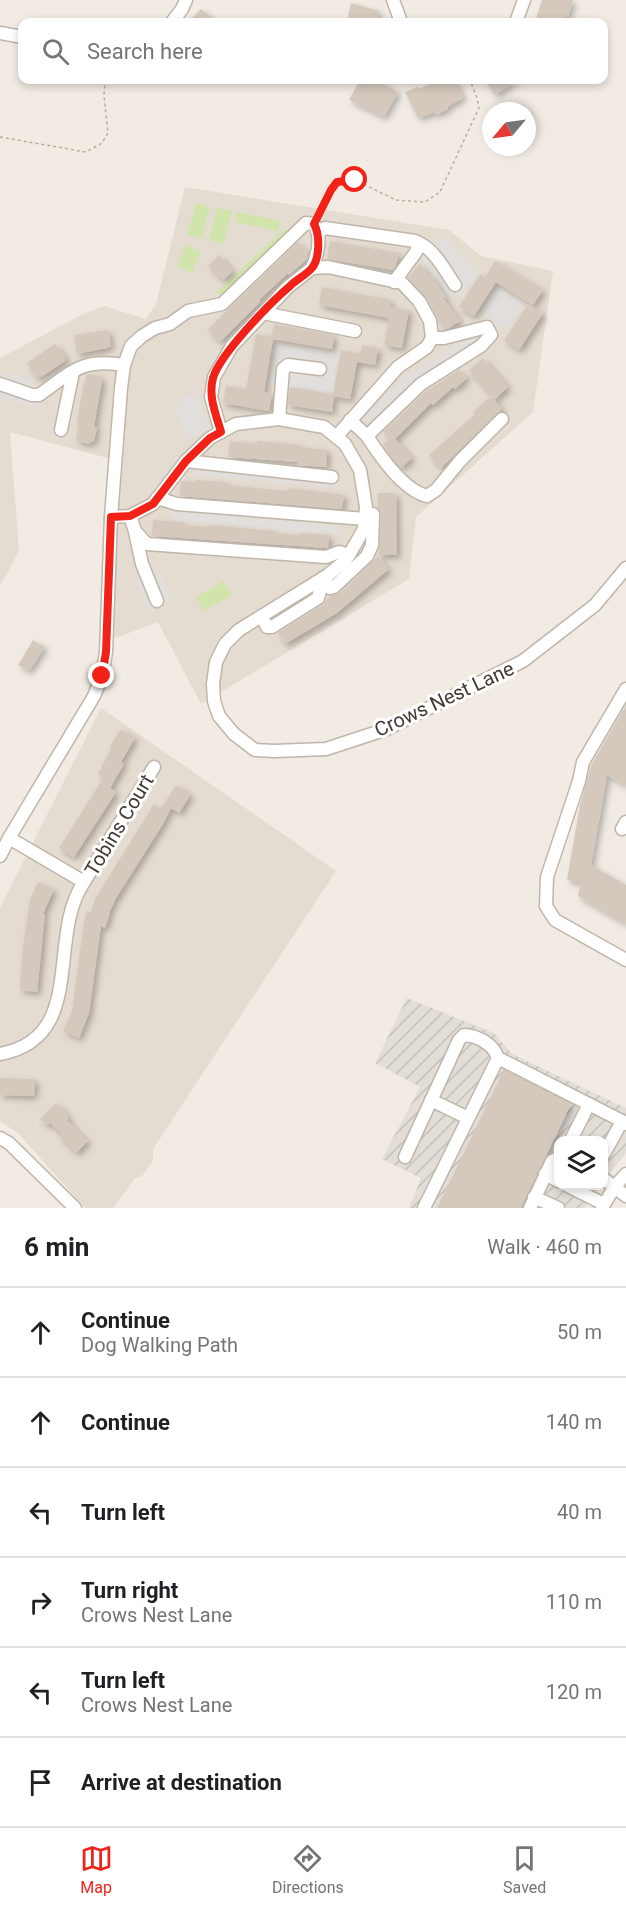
<!DOCTYPE html>
<html lang="en">
<head>
<meta charset="utf-8">
<style>
  body { margin:0; font-family:Roboto,sans-serif; background:#f2f2f2; color:#202124 }
  .controls { position:absolute; right:18px; bottom:18px; display:grid; overflow:hidden; border-radius:12px; box-shadow:0 3px 9px #0003 }
  .controls button { width:54px; height:54px; display:grid; place-items:center; padding:0; border:0; border-bottom:2px solid #e0e0e0; background:#fff; color:#202124; font:30px sans-serif }
  .compass { position:absolute; left:482px; top:102px; width:54px; height:54px; border-radius:50%; background:#fff; box-shadow:0 3px 9px #0003; rotate:241deg }
  .stop { position:absolute; width:18px; height:18px; margin:-14px; border:4px solid #f22219; border-radius:50%; background:#fff }
  .stop.end { background:#f22219; border-color:#fff; box-shadow:0 2px 6px #0008 }
  .list { margin:0; padding:0; list-style:none }
  h2 { display:flex; justify-content:space-between; align-items:center; height:78px; margin:0; padding:0 24px; font-size:26px }
  h2 small { font-size:20px; font-weight:400; color:#757577 }
  .list li { display:grid; grid-template-columns:39px 1fr auto; gap:18px; align-items:center; box-sizing:border-box; height:90px; padding:0 24px; border-top:2px solid #e0e0e0 }
  .list b { display:block; font-size:22px; white-space:nowrap }
  .list p { margin:0; font-size:20px; white-space:nowrap; color:#757577 }
  .list em { font-size:20px; font-style:normal; color:#757577 }
  .icon { flex:none; width:33px; height:33px; fill:none; stroke:currentColor; stroke-width:2; stroke-linecap:round; stroke-linejoin:round }
  .map { position:relative; flex:none; width:626px; height:1208px; overflow:hidden }
  .search { position:absolute; background:#fff; box-shadow:0 3px 9px #0003; left:18px; right:18px; top:18px; height:66px; display:flex; align-items:center; gap:15px; box-sizing:border-box; padding:0 21px; border-radius:12px; color:#757577; font-size:22px }
  .sheet { height:618px; background:#fff }
  nav { display:flex; justify-content:space-around; align-items:center; box-sizing:border-box; height:84px; border-top:2px solid #e0e0e0; background:#fff; font-size:16px; color:#757577 }
  nav a { display:grid; justify-items:center; gap:3px }
  nav .on { color:#f22219 }
  .map>svg:first-child { display:block }
  .residential { fill:#e5dcd1 }
  .industrial { fill:url(#industrial-furrows) }
  .green { fill:#d1e4ac }
  .parking { fill:#e1dedb }
  .building { fill:#d5c8bc; filter:url(#shadow) }
  .lines { fill:none; stroke-linecap:round; stroke-linejoin:round }
  .minor-casing { stroke:#bfb5a9; stroke-width:15 }
  .path { stroke:#bdac98; stroke-width:1.5; stroke-dasharray:3 3; stroke-linecap:butt }
  .minor { stroke:#fff; stroke-width:12 }
  .route { stroke:#f22219; stroke-width:8 }
  .labels { text-anchor:middle; stroke-width:6; stroke-linejoin:round; paint-order:stroke }
  .street-label { font-size:20px; fill:#423b33; stroke:#fff }
</style>
</head>
<body>
<div class="map">
<svg width="626" height="1208" viewBox="0 0 626 1208">
  <defs>
    <pattern id="industrial-furrows" width="10" height="10" patternUnits="userSpaceOnUse" patternTransform="scale(1.5)"><rect width="10" height="10" fill="#e3ddd8"/><path d="M-1 1l2-2M0 10L10 0M9 11l2-2" fill="none" stroke="#c4bfba"/></pattern>
    <filter id="shadow"><feDropShadow dx="3.5" dy="3.5" stdDeviation="3" flood-color="#0004"/></filter>
  </defs>
  <rect width="100%" height="100%" fill="#f1ebe3"/>
  <g class="residential">
    <polygon points="185,187 449,230 481,256 553,271 533,412 416,517 409,579 201,704 158,622 118,637 106,638 115,460 10,432 19,551 0,586 0,358 83,314 104,306 146,319 156,304"/>
    <polygon points="101,708 336,871 153,1149 153,1161 142,1176 135,1178 113,1208 85,1208 18,1133 0,1121 0,908"/>
  </g>
  <polygon class="industrial" points="407,998 494,1033 512,1054 626,1108 626,1153 604,1180 604,1140 558,1140 558,1186 599,1186 592,1193 585,1208 409,1208 421,1178 382,1159 420,1087 375,1063"/>
  <g class="green">
    <polygon points="196,203 210,207 202,238 187,235"/>
    <polygon points="217,208 232,211 224,244 209,240"/>
    <polygon points="237,212 280,221 278,231 235,222"/>
    <polygon points="285,228 291,234 223,299 217,292"/>
    <polygon points="186,245 201,252 192,273 177,266"/>
    <polygon points="224,581 232,595 203,611 196,597"/>
  </g>
  <g class="parking">
    <polygon points="445,237 479,272 462,297 455,292 449,298 419,256"/>
    <polygon points="498,287 524,305 507,330 481,312"/>
    <polygon points="472,337 476,343 413,384 395,399 369,425 363,419 405,376"/>
    <polygon points="276,344 339,354 333,394 270,384"/>
    <polygon points="6,372 32,380 34,389 40,390 44,405 33,408 0,397"/>
    <polygon points="195,392 210,428 201,431 202,435 188,440 174,408 181,405 179,399"/>
    <polygon points="197,467 337,480 337,488 196,475"/>
    <polygon points="173,510 340,526 339,535 172,520"/>
    <polygon points="161,572 172,598 149,613 135,580"/>
  </g>
  <g class="building">
    <polygon points="542,0 573,0 568,17 566,16 563,22 543,22 536,19"/>
    <polygon points="351,3 379,11 377,22 350,22 351,18 348,17"/>
    <polygon points="201,9 217,22 188,22"/>
    <polygon points="360,80 376,80 398,92 384,117 349,100"/>
    <polygon points="438,80 455,80 463,98 447,107 448,109 436,115 435,112 418,118 405,92 418,87 419,89"/>
    <polygon points="485,80 517,80 495,95"/>
    <polygon points="330,241 399,253 396,265 393,270 327,259"/>
    <polygon points="298,242 308,253 307,259 289,275 288,273 259,300 260,302 220,342 208,329"/>
    <polygon points="219,255 233,271 223,280 208,266"/>
    <polygon points="495,261 543,290 533,305 496,282 474,316 459,307 480,274 485,277"/>
    <polygon points="420,264 429,276 431,275 447,299 442,296 460,321 449,328 444,329 426,297 408,277"/>
    <polygon points="322,287 391,300 390,307 409,310 402,348 384,345 389,318 319,305"/>
    <polygon points="528,304 543,313 519,350 504,340"/>
    <polygon points="274,324 334,335 332,349 273,339 264,392 272,394 269,411 223,403 226,386 246,389 256,334 271,337"/>
    <polygon points="108,330 111,346 107,348 77,354 74,335"/>
    <polygon points="55,344 66,358 65,361 41,377 40,376 37,378 27,363"/>
    <polygon points="362,345 378,348 375,365 357,362 350,399 334,396 332,412 288,405 290,387 333,394 341,350 361,354"/>
    <polygon points="483,358 508,387 495,399 469,370"/>
    <polygon points="459,370 467,378 455,389 453,387 433,405 431,403 395,439 412,458 401,468 383,445 390,439 383,432 426,391"/>
    <polygon points="87,374 101,376 100,379 102,380 94,427 97,427 94,442 90,441 91,444 77,441 76,438 79,425 77,421 83,388"/>
    <polygon points="491,396 502,409 441,468 429,455 475,414 473,412"/>
    <polygon points="230,441 257,444 257,441 300,445 300,447 327,450 326,467 297,465 297,462 228,457"/>
    <polygon points="196,480 225,482 225,485 288,491 289,488 344,495 342,509 180,496 181,481 196,482"/>
    <polygon points="378,493 396,493 397,555 379,555 381,514 378,508"/>
    <polygon points="153,520 182,522 182,525 208,527 208,525 274,531 274,533 300,535 300,533 329,535 328,548 152,536"/>
    <polygon points="378,556 389,569 337,613 285,644 278,633 322,605 330,596 340,593"/>
    <polygon points="33,640 45,647 29,671 18,665"/>
    <polygon points="626,705 626,786 607,775 591,865 626,885 626,924 578,896 581,882 567,880 580,805 591,765"/>
    <polygon points="121,729 135,738 121,762 124,764 110,788 116,792 74,857 59,848 104,777 98,774 111,749 109,748 111,745"/>
    <polygon points="176,785 190,794 189,797 179,813 171,808 163,824 116,898 109,913 110,913 105,928 101,926 89,1013 79,1038 63,1031 72,1011 84,922 87,911 91,912 95,899 154,804 161,809"/>
    <polygon points="38,882 54,889 43,914 45,914 37,992 20,990 22,955 30,899"/>
    <polygon points="504,1070 571,1104 521,1208 437,1208"/>
    <polygon points="0,1078 35,1079 34,1096 0,1095"/>
    <polygon points="56,1103 67,1114 69,1118 67,1120 88,1141 76,1153 60,1137 62,1135 50,1123 47,1125 40,1119"/>
  </g>
  <g class="lines">
    <g class="minor-casing">
      <g id="minor">
        <polyline points="393,0 401,22"/>
        <polyline points="172,22 182,9 186,0"/>
        <polyline points="516,22 524,0"/>
        <polyline points="0,33 22,37"/>
        <polyline points="319,232 325,228 415,241 419,243 416,252 394,282"/>
        <path d="M419,243C435,250 445,271 455,285"/>
        <polyline points="263,313 355,331"/>
        <path d="M0,384L32,395H39C72,372 81,358 124,365"/>
        <polyline points="279,419 283,369 288,365 320,369"/>
        <polyline points="350,420 367,436 421,384 481,346 491,335 487,327 444,338 432,338"/>
        <polyline points="61,430 73,372"/>
        <polyline points="221,432 211,397 214,377 232,346 288,287 312,268 328,267 402,283 419,301 430,321 432,338 427,347 398,367 336,437"/>
        <path d="M367,436C380,456 403,490 427,496L436,490L460,461L502,419"/>
        <polyline points="186,461 332,477"/>
        <polyline points="157,498 177,504 365,519"/>
        <polyline points="130,516 135,531 147,544 326,557 339,552 349,555"/>
        <polyline points="111,517 130,516 153,504 186,461 210,438 236,424 279,419 324,427 345,444 360,470 366,507 364,529 349,555 345,561 328,575 239,630 225,644 216,662 213,684 214,701 219,716 234,734 255,750 274,751 326,749 387,729 523,661 595,605 626,568"/>
        <polyline points="135,532 142,564 157,601"/>
        <polyline points="323,578 330,588 334,587 367,556 372,545 373,514"/>
        <polyline points="262,616 267,627 272,627 318,598 320,591 315,583"/>
        <polyline points="626,689 583,762 579,781 547,877 546,906 555,920 626,960"/>
        <polyline points="622,829 626,822"/>
        <polyline points="9,838 84,882 154,767"/>
        <path d="M0,856L9,838L94,696L102,676L106,652L111,517L121,388L124,365L131,346L142,336L155,328L170,324L188,311L222,304L306,223L314,224C322,237 318,254 312,268"/>
        <path d="M0,1054C88,1038 46,937 84,882"/>
        <polyline points="431,1100 468,1118"/>
        <polyline points="0,1138 9,1143 75,1208"/>
        <polyline points="571,1140 589,1104"/>
        <polyline points="604,1154 622,1121"/>
        <path d="M405,1157L459,1040L464,1035C479,1036 493,1044 498,1058L622,1121L626,1124"/>
        <polyline points="545,1174 558,1181"/>
        <polyline points="604,1179 626,1196"/>
        <polyline points="568,1186 604,1204"/>
        <polyline points="534,1197 558,1208"/>
        <polyline points="424,1208 498,1058"/>
        <polyline points="530,1208 552,1161 558,1158"/>
        <polyline points="602,1208 615,1186 626,1174"/>
      </g>
    </g>
    <g class="path">
      <polyline points="0,137 86,152 102,143 108,133 104,96 105,80"/>
      <polyline points="318,215 331,190 337,182 355,180 396,200 425,202 440,192 479,108 477,98 470,80"/>
    </g>
    <use href="#minor" class="minor"/>
  </g>
  <g class="lines">
    <path class="route" d="M102,676L106,652L111,517L130,516L153,504L186,461L210,438L221,432C216,414 208,397 213,378C220,354 270,303 290,286C296,280 306,275 312,268C320,258 320,235 314,224L331,190L337,182L355,180"/>
  </g>
  <g class="labels">
    <g class="street-label">
      <text transform="translate(444 699) rotate(-25)" y="7">Crows Nest Lane</text>
      <text transform="translate(119 825) rotate(-59)" y="7">Tobins Court</text>
    </g>
  </g>
</svg>
<div class="controls">
<button><svg class="icon" aria-label="layers" viewBox="0 0 24 24"><path d="M12 4l9 5-9 5-9-5zM3 14l9 5 9-5"/></svg></button>
</div>
<svg class="compass" viewBox="-18 -18 36 36"><path d="M0-13l5 13h-10z" fill="#e53935"/><path d="M0 13l5-13h-10z" fill="#757577"/></svg>
<div class="stop" style="left:355px;top:180px"></div>
<div class="stop end" style="left:102px;top:676px"></div>
<div class="search"><svg class="icon" aria-label="search" viewBox="0 0 24 24"><circle cx="10" cy="10" r="6"/><path d="M15 15l6 6"/></svg>Search here</div>
</div>
<section class="sheet">
<h2>6 min<small>Walk · 460 m</small></h2>
<ul class="list">
<li><svg class="icon" aria-label="ahead" viewBox="0 0 24 24"><path d="M12 20V5M6 11l6-6 6 6"/></svg><div><b>Continue</b><p>Dog Walking Path</p></div><em>50 m</em></li>
<li><svg class="icon" aria-label="ahead" viewBox="0 0 24 24"><path d="M12 20V5M6 11l6-6 6 6"/></svg><div><b>Continue</b></div><em>140 m</em></li>
<li><svg class="icon" aria-label="left" viewBox="0 0 24 24"><path d="M17 20v-9H6M10 6l-5 5 5 5"/></svg><div><b>Turn left</b></div><em>40 m</em></li>
<li><svg class="icon" aria-label="right" viewBox="0 0 24 24"><path d="M7 20v-9h11M14 6l5 5-5 5"/></svg><div><b>Turn right</b><p>Crows Nest Lane</p></div><em>110 m</em></li>
<li><svg class="icon" aria-label="left" viewBox="0 0 24 24"><path d="M17 20v-9H6M10 6l-5 5 5 5"/></svg><div><b>Turn left</b><p>Crows Nest Lane</p></div><em>120 m</em></li>
<li><svg class="icon" aria-label="arrive" viewBox="0 0 24 24"><path d="M6 21V4h12l-3 4 3 4H6"/></svg><div><b>Arrive at destination</b></div></li>
</ul>
</section>
<nav>
<a class="on"><svg class="icon" aria-label="map" viewBox="0 0 24 24"><path d="M3 6l6-2 6 2 6-2v14l-6 2-6-2-6 2zM9 4v14M15 6v14"/></svg>Map</a>
<a><svg class="icon" aria-label="directions" viewBox="0 0 24 24"><path d="M12 3l9 9-9 9-9-9zM9 14v-3h6M13 9l2 2-2 2"/></svg>Directions</a>
<a><svg class="icon" aria-label="saved" viewBox="0 0 24 24"><path d="M7 4h10v16l-5-4-5 4z"/></svg>Saved</a>
</nav>
</body>
</html>
